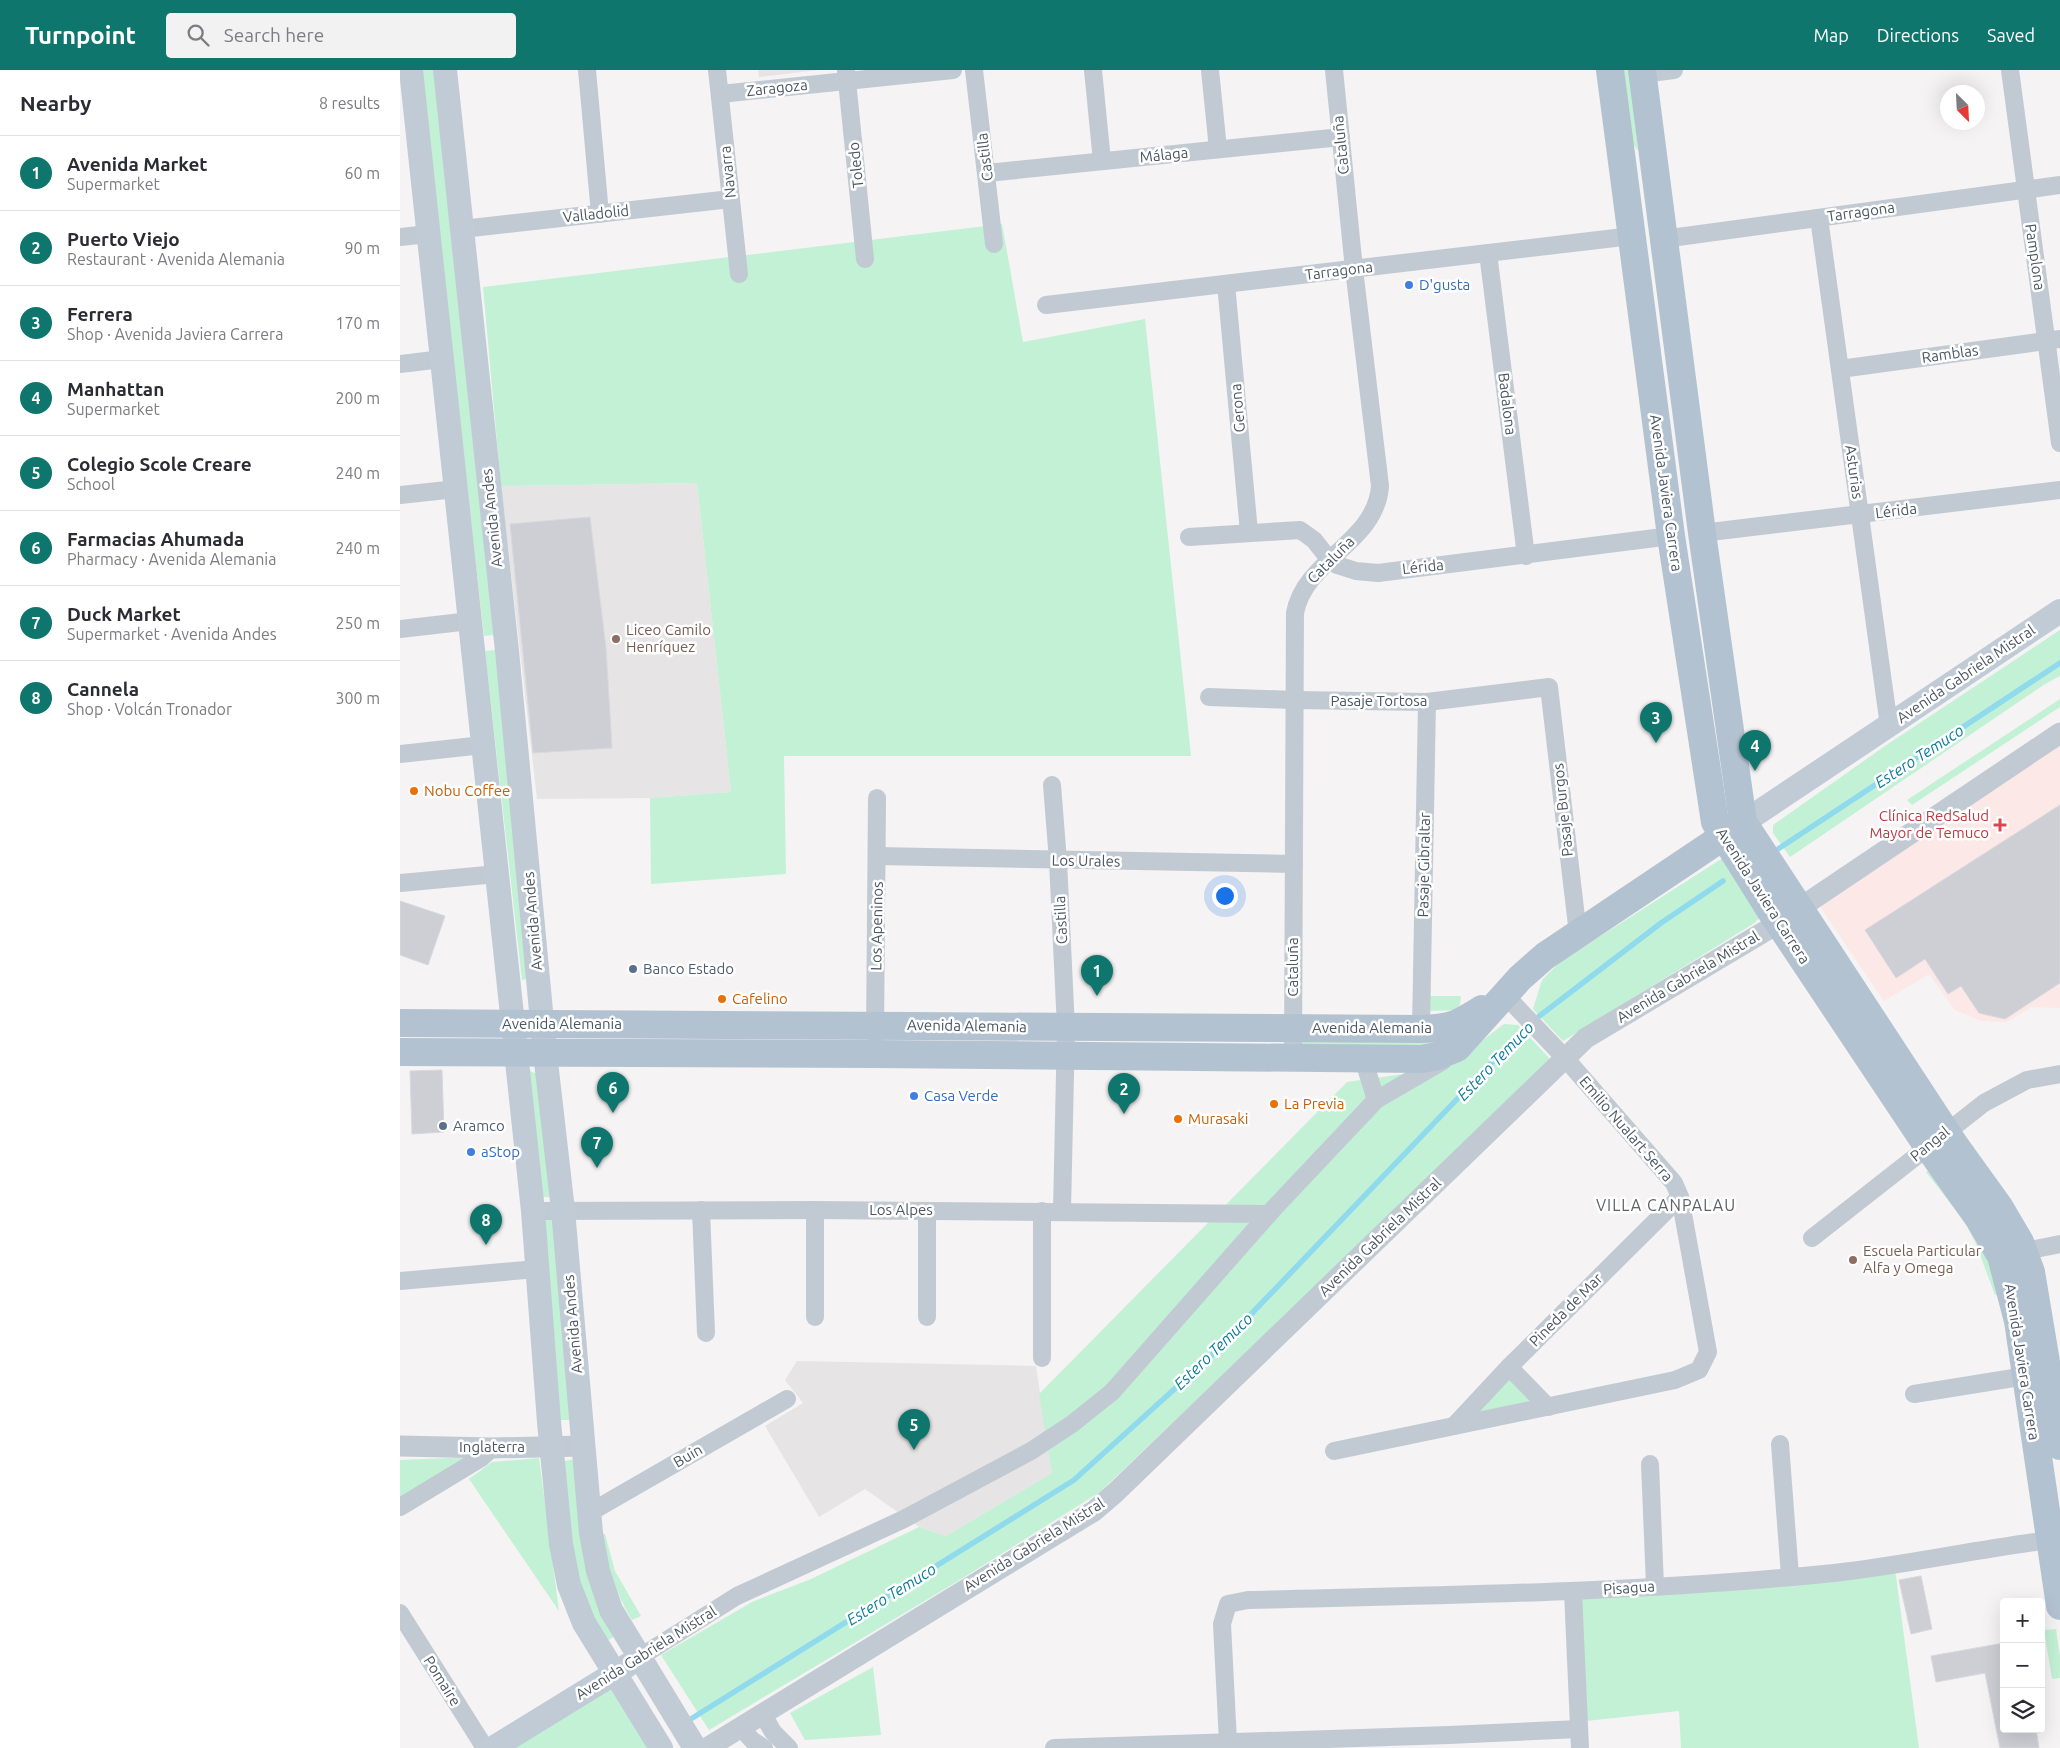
<!DOCTYPE html>
<html lang="en">
<head>
<meta charset="utf-8">
<style>
  body { margin:0; font-family:Ubuntu,sans-serif; background:#f2f2f3; color:#2b2b33 }
  .controls { position:absolute; right:15px; bottom:15px; display:grid; overflow:hidden; border-radius:5px; box-shadow:0 5px 20px #0002 }
  .controls button { width:45px; height:45px; display:grid; place-items:center; padding:0; border:0; border-bottom:1px solid #e1e1e2; background:#fff; color:#2b2b33; font:25px sans-serif }
  .compass { position:absolute; left:1540px; top:15px; width:45px; height:45px; border-radius:50%; background:#fff; box-shadow:0 5px 20px #0002; rotate:156deg }
  .you { position:absolute; left:824px; top:825px; width:18px; height:18px; margin:-12px; border:4px solid #fff; border-radius:50%; background:#1a73e8; box-shadow:0 0 0 8px #1a73e833 }
  .badge { display:grid; place-items:center; width:32px; height:32px; border-radius:50%; background:#0f766e; color:#fff; font-size:16px; font-weight:700 }
  .pin { position:absolute; translate:-50% -41px; filter:drop-shadow(0 1px 2px #0008) }
  .pin::after { content:''; position:absolute; top:26px; width:18px; height:15px; background:inherit; clip-path:polygon(0 0,100% 0,50% 100%) }
  .list { margin:0; padding:0; list-style:none }
  h2 { display:flex; justify-content:space-between; align-items:center; height:65px; margin:0; padding:0 20px; font-size:21px }
  h2 small { font-size:16px; font-weight:400; color:#7c7c81 }
  .list li { display:grid; grid-template-columns:32px 1fr auto; gap:15px; align-items:center; box-sizing:border-box; height:75px; padding:0 20px; border-top:1px solid #e1e1e2 }
  .list b { display:block; font-size:19px; white-space:nowrap }
  .list p { margin:0; font-size:16px; white-space:nowrap; color:#7c7c81 }
  .list em { font-size:16px; font-style:normal; color:#7c7c81 }
  .icon { flex:none; width:28px; height:28px; fill:none; stroke:currentColor; stroke-width:2; stroke-linecap:round; stroke-linejoin:round }
  .map { position:relative; flex:none; width:1660px; height:1678px; overflow:hidden }
  header { display:flex; align-items:center; gap:30px; box-sizing:border-box; height:70px; padding:0 25px; background:#0f766e; color:#fff }
  header strong { font-size:24px }
  nav { display:flex; gap:28px; margin-inline-start:auto; font-size:18px }
  .search { width:350px; height:45px; background:#f2f2f3; display:flex; align-items:center; gap:12px; box-sizing:border-box; padding:0 18px; border-radius:5px; color:#7c7c81; font-size:19px }
  main { display:flex }
  aside { flex:1; background:#fff }
  .map>svg:first-child { display:block }
  .education { fill:#e6e4e5 }
  .medical { fill:#fce8e6 }
  .green { fill:#c3f1d5 }
  .lines { fill:none; stroke-linecap:round; stroke-linejoin:round }
  .stream { stroke:#90daee; stroke-width:5.5 }
  .building { fill:#cdcfd5; stroke:#d7d9de }
  .minor { stroke:#c1cad2; stroke-width:18 }
  .tertiary { stroke:#c1cad2; stroke-width:21 }
  .secondary { stroke:#c1cbd6; stroke-width:24 }
  .primary { stroke:#b3c2d1; stroke-width:28 }
  .shop-dot { fill:#3f7fe0; stroke:#fff; stroke-width:2 }
  .education-dot { fill:#8d6e63; stroke:#fff; stroke-width:2 }
  .food-dot { fill:#e8710a; stroke:#fff; stroke-width:2 }
  .health-dot { fill:#e0444e; stroke:#fff; stroke-width:2 }
  .service-dot { fill:#5c6f8a; stroke:#fff; stroke-width:2 }
  .labels { text-anchor:middle; stroke-width:5; stroke-linejoin:round; paint-order:stroke }
  .street-label { font-size:15px; fill:#4a5661; stroke:#fff }
  .shop-label { font-size:15px; fill:#366cbe; stroke:#fff; text-anchor:start }
  .education-label { font-size:15px; fill:#785e54; stroke:#fff; text-anchor:start }
  .food-label { font-size:15px; fill:#c56008; stroke:#fff; text-anchor:start }
  .health-label { font-size:15px; fill:#be3a42; stroke:#fff; text-anchor:end }
  .service-label { font-size:15px; fill:#4e5e75; stroke:#fff; text-anchor:start }
  .water-label { font-size:16px; font-style:italic; fill:#0c7c9b; stroke:#fff }
  .neighbourhood-label { font-size:16px; letter-spacing:1px; fill:#5f6368; stroke:#fff }
</style>
</head>
<body>
<header>
<strong>Turnpoint</strong>
<div class="search"><svg class="icon" aria-label="search" viewBox="0 0 24 24"><circle cx="10" cy="10" r="6"/><path d="M15 15l6 6"/></svg>Search here</div>
<nav><a>Map</a><a>Directions</a><a>Saved</a></nav>
</header>
<main>
<aside>
<h2>Nearby<small>8 results</small></h2>
<ul class="list">
<li><span class="badge">1</span><div><b>Avenida Market</b><p>Supermarket</p></div><em>60 m</em></li>
<li><span class="badge">2</span><div><b>Puerto Viejo</b><p>Restaurant · Avenida Alemania</p></div><em>90 m</em></li>
<li><span class="badge">3</span><div><b>Ferrera</b><p>Shop · Avenida Javiera Carrera</p></div><em>170 m</em></li>
<li><span class="badge">4</span><div><b>Manhattan</b><p>Supermarket</p></div><em>200 m</em></li>
<li><span class="badge">5</span><div><b>Colegio Scole Creare</b><p>School</p></div><em>240 m</em></li>
<li><span class="badge">6</span><div><b>Farmacias Ahumada</b><p>Pharmacy · Avenida Alemania</p></div><em>240 m</em></li>
<li><span class="badge">7</span><div><b>Duck Market</b><p>Supermarket · Avenida Andes</p></div><em>250 m</em></li>
<li><span class="badge">8</span><div><b>Cannela</b><p>Shop · Volcán Tronador</p></div><em>300 m</em></li>
</ul>
</aside>
<div class="map">
<svg width="1660" height="1678" viewBox="0 0 1660 1678">
  <rect width="100%" height="100%" fill="#f5f3f3"/>
  <g class="education">
    <polygon points="358,0 419,0 359,7"/>
    <polygon points="297,413 331,722 250,728 137,729 101,416"/>
    <polygon points="397,1291 636,1296 652,1403 546,1466 519,1457 465,1419 419,1447 365,1356 403,1333 385,1310"/>
  </g>
  <polygon class="medical" points="1660,675 1660,938 1632,937 1606,952 1581,951 1555,940 1529,904 1484,931 1419,835"/>
  <g class="green">
    <polygon points="20,0 35,0 94,565 84,566"/>
    <polygon points="1218,0 1230,0 1238,81 1225,61"/>
    <polygon points="602,154 623,272 745,249 791,686 384,686 386,804 251,814 250,728 331,722 297,413 101,416 83,217"/>
    <polygon points="1660,560 1660,606 1645,614 1390,787 1373,763 1373,755 1485,676"/>
    <polygon points="95,580 131,908 122,910 85,581"/>
    <polygon points="1660,629 1660,637 1512,735 1507,730"/>
    <polygon points="1326,786 1363,845 1353,854 1163,971 1133,939 1142,910 1160,892"/>
    <polygon points="1028,926 1061,926 1059,940 1028,941"/>
    <polygon points="1104,954 1118,955 1152,991 700,1422 558,1511 309,1660 261,1585 352,1532 411,1509 519,1457 546,1466 652,1403 639,1324 947,1012 1046,998"/>
    <polygon points="901,965 1042,970 1015,978 901,978"/>
    <polygon points="128,1000 139,1005 152,1127 141,1127"/>
    <polygon points="1533,1098 1574,1153 1605,1223 1595,1225 1576,1174 1565,1152 1526,1102"/>
    <polygon points="156,1145 170,1350 160,1350 144,1146"/>
    <polygon points="1107,1307 1132,1332 1067,1344"/>
    <polygon points="74,1387 0,1432 0,1390"/>
    <polygon points="139,1388 159,1541 69,1409 92,1392"/>
    <polygon points="176,1389 217,1565 205,1572 188,1543 171,1483 164,1391"/>
    <path d="M201,1464H205L215,1501L241,1546L232,1550C215,1523 208,1495 201,1464Z"/>
    <polygon points="1495,1499 1519,1678 1281,1678 1279,1641 1186,1651 1180,1528"/>
    <polygon points="1656,1559 1660,1586 1660,1608 1652,1609 1644,1560"/>
    <polygon points="473,1597 481,1665 405,1670 390,1643"/>
    <polygon points="210,1618 248,1678 113,1678"/>
  </g>
  <g class="lines">
    <g class="stream">
      <polyline points="1378,779 1660,593"/>
      <polyline points="286,1652 674,1410 812,1285 1129,954 1261,853 1323,811"/>
    </g>
  </g>
  <g class="building">
    <polygon points="190,447 206,578 212,678 133,683 110,454"/>
    <polygon points="1660,735 1660,913 1605,949 1579,943 1561,916 1548,924 1525,889 1496,908 1465,860"/>
    <polygon points="0,831 45,846 28,895 0,885"/>
    <polygon points="42,1000 44,1062 12,1064 10,1001"/>
    <polygon points="1521,1506 1532,1559 1511,1564 1499,1510"/>
    <polygon points="1604,1573 1604,1659 1636,1659 1639,1678 1600,1678 1585,1603 1536,1612 1531,1586"/>
  </g>
  <g class="lines">
    <g class="minor">
      <polyline points="187,0 200,144"/>
      <polyline points="317,0 339,204"/>
      <polyline points="574,0 594,174"/>
      <polyline points="693,0 702,91"/>
      <polyline points="810,0 818,79"/>
      <polyline points="1610,0 1660,373"/>
      <polyline points="446,1 465,189"/>
      <polyline points="1242,4 1274,0"/>
      <polyline points="320,24 553,0"/>
      <polyline points="587,103 941,67"/>
      <polyline points="1419,148 1489,656"/>
      <polyline points="62,159 331,129"/>
      <polyline points="0,167 28,164"/>
      <polyline points="1263,169 1660,115"/>
      <polyline points="1088,183 1126,486"/>
      <polyline points="826,214 849,462"/>
      <polyline points="646,235 1232,166"/>
      <polyline points="0,294 42,289"/>
      <polyline points="1440,299 1660,269"/>
      <polyline points="0,425 56,419"/>
      <polyline points="1302,463 1660,420"/>
      <polyline points="789,467 900,460 914,470 929,489 937,495 956,501 978,503 1271,466"/>
      <polyline points="0,559 70,551"/>
      <polyline points="809,627 895,630 1027,632 1149,617 1178,864"/>
      <polyline points="0,684 83,675"/>
      <polyline points="652,715 658,791 666,958 662,1141"/>
      <polyline points="477,786 894,794"/>
      <polyline points="0,813 97,804"/>
      <polyline points="1021,959 1027,632"/>
      <polyline points="475,965 477,728"/>
      <path d="M893,987L895,543C905,489 976,473 980,416L954,199L934,0"/>
      <polyline points="963,988 976,1030"/>
      <polyline points="301,1140 306,1263"/>
      <polyline points="133,1141 415,1140 869,1144"/>
      <polyline points="642,1141 642,1288"/>
      <polyline points="1412,1168 1584,1033 1627,1010 1660,1004"/>
      <polyline points="1625,1181 1660,1174"/>
      <polyline points="0,1211 137,1199"/>
      <polyline points="415,1247 415,1140"/>
      <polyline points="527,1247 527,1141"/>
      <polyline points="1109,1297 1148,1337"/>
      <polyline points="1514,1324 1626,1306"/>
      <polyline points="1054,1356 1109,1297 1280,1127"/>
      <polyline points="1380,1374 1390,1506"/>
      <polyline points="934,1381 1275,1310 1299,1300 1308,1282 1280,1127 1274,1113 1165,988 1104,924"/>
      <polyline points="1250,1394 1255,1516"/>
      <polyline points="0,1437 81,1388 92,1378"/>
      <polyline points="189,1443 387,1329"/>
      <polyline points="1173,1522 1180,1678"/>
      <polyline points="0,1543 85,1678"/>
      <polyline points="240,1587 337,1526 504,1449 631,1381 672,1354 712,1322 875,1137 976,1030 1043,991"/>
      <polyline points="362,1643 373,1662 389,1678"/>
      <polyline points="340,1657 353,1671 364,1678"/>
      <path d="M828,1672L822,1554L828,1534L848,1530C1043,1525 1239,1523 1434,1503C1506,1495 1577,1479 1650,1470"/>
      <polyline points="654,1678 1049,1665 1179,1659"/>
    </g>
    <g class="tertiary">
      <polyline points="0,1376 92,1378 183,1376"/>
      <polyline points="307,1678 694,1441 715,1423 1186,968 1367,860 1660,663"/>
    </g>
    <g class="secondary">
      <polyline points="11,0 133,1141 149,1352 161,1474 169,1515 184,1553 261,1678"/>
      <polyline points="45,0 107,581 145,983 163,1140 191,1463 198,1501 211,1540 295,1678"/>
      <polyline points="1329,762 1660,541"/>
      <polyline points="93,1678 228,1595"/>
    </g>
    <g class="primary">
      <polyline points="1210,0 1271,466 1315,752 1370,840 1528,1077 1579,1149 1601,1186 1618,1251 1660,1536"/>
      <polyline points="1242,0 1302,463 1343,752 1554,1074 1600,1138 1620,1172 1631,1202 1660,1376"/>
      <path d="M0,953C340,955 681,957 1021,959C1052,958 1056,955 1082,939"/>
      <polyline points="0,982 475,984 1022,989 1037,986 1057,978 1120,908 1145,886 1324,766"/>
    </g>
  </g>
  <g class="shop-dot">
    <circle cx="1009" cy="215" r="5"/>
    <circle cx="514" cy="1026" r="5"/>
    <circle cx="71" cy="1082" r="5"/>
  </g>
  <g class="education-dot">
    <circle cx="216" cy="569" r="5"/>
    <circle cx="1453" cy="1190" r="5"/>
  </g>
  <g class="food-dot">
    <circle cx="14" cy="721" r="5"/>
    <circle cx="322" cy="929" r="5"/>
    <circle cx="874" cy="1034" r="5"/>
    <circle cx="778" cy="1049" r="5"/>
  </g>
  <path class="health-dot" d="M1597.5 747.5h5v5h5v5h-5v5h-5v-5h-5v-5h5z"/>
  <g class="service-dot">
    <circle cx="233" cy="899" r="5"/>
    <circle cx="43" cy="1056" r="5"/>
  </g>
  <g class="labels">
    <g class="street-label">
      <text transform="translate(377 18) rotate(-6)" y="5">Zaragoza</text>
      <text transform="translate(941 75) rotate(-96)" y="5">Cataluña</text>
      <text transform="translate(764 85) rotate(-6)" y="5">Málaga</text>
      <text transform="translate(585 87) rotate(-97)" y="5">Castilla</text>
      <text transform="translate(456 95) rotate(-96)" y="5">Toledo</text>
      <text transform="translate(328 102) rotate(-96)" y="5">Navarra</text>
      <text transform="translate(1461 142) rotate(-8)" y="5">Tarragona</text>
      <text transform="translate(196 144) rotate(-6)" y="5">Valladolid</text>
      <text transform="translate(1635 187) rotate(82)" y="5">Pamplona</text>
      <text transform="translate(939 201) rotate(-7)" y="5">Tarragona</text>
      <text transform="translate(1550 284) rotate(-8)" y="5">Ramblas</text>
      <text transform="translate(1107 334) rotate(83)" y="5">Badalona</text>
      <text transform="translate(838 338) rotate(-95)" y="5">Gerona</text>
      <text transform="translate(1454 402) rotate(82)" y="5">Asturias</text>
      <text transform="translate(1266 423) rotate(82)" y="5">Avenida Javiera Carrera</text>
      <text transform="translate(1496 441) rotate(-7)" y="5">Lérida</text>
      <text transform="translate(92 448) rotate(-96)" y="5">Avenida Andes</text>
      <text transform="translate(931 490) rotate(-45)" y="5">Cataluña</text>
      <text transform="translate(1023 497) rotate(-6)" y="5">Lérida</text>
      <text transform="translate(1566 604) rotate(-34)" y="5">Avenida Gabriela Mistral</text>
      <text x="979" y="636">Pasaje Tortosa</text>
      <text transform="translate(1163 740) rotate(-96)" y="5">Pasaje Burgos</text>
      <text transform="translate(686 791) rotate(1)" y="5">Los Urales</text>
      <text transform="translate(1024 795) rotate(-89)" y="5">Pasaje Gibraltar</text>
      <text transform="translate(1363 826) rotate(57)" y="5">Avenida Javiera Carrera</text>
      <text transform="translate(661 850) rotate(-93)" y="5">Castilla</text>
      <text transform="translate(133 851) rotate(-95)" y="5">Avenida Andes</text>
      <text transform="translate(477 856) rotate(-89)" y="5">Los Apeninos</text>
      <text transform="translate(893 897) rotate(-90)" y="5">Cataluña</text>
      <text transform="translate(1288 907) rotate(-31)" y="5">Avenida Gabriela Mistral</text>
      <text x="162" y="959">Avenida Alemania</text>
      <text transform="translate(567 956) rotate(1)" y="5">Avenida Alemania</text>
      <text x="972" y="963">Avenida Alemania</text>
      <text transform="translate(1226 1059) rotate(49)" y="5">Emilio Nualart Serra</text>
      <text transform="translate(1530 1074) rotate(-39)" y="5">Pangal</text>
      <text x="501" y="1145">Los Alpes</text>
      <text transform="translate(980 1167) rotate(-44)" y="5">Avenida Gabriela Mistral</text>
      <text transform="translate(1166 1240) rotate(-45)" y="5">Pineda de Mar</text>
      <text transform="translate(173 1254) rotate(-95)" y="5">Avenida Andes</text>
      <text transform="translate(1622 1292) rotate(81)" y="5">Avenida Javiera Carrera</text>
      <text x="92" y="1382">Inglaterra</text>
      <text transform="translate(288 1386) rotate(-30)" y="5">Buin</text>
      <text transform="translate(634 1475) rotate(-32)" y="5">Avenida Gabriela Mistral</text>
      <text transform="translate(1229 1518) rotate(-4)" y="5">Pisagua</text>
      <text transform="translate(246 1583) rotate(-32)" y="5">Avenida Gabriela Mistral</text>
      <text transform="translate(42 1611) rotate(58)" y="5">Pomaire</text>
    </g>
    <g class="shop-label">
      <text x="1019" y="220">D'gusta</text>
      <text x="524" y="1031">Casa Verde</text>
      <text x="81" y="1087">aStop</text>
    </g>
    <g class="education-label">
      <text x="226" y="565">Liceo Camilo<tspan x="226" dy="17">Henríquez</tspan></text>
      <text x="1463" y="1186">Escuela Particular<tspan x="1463" dy="17">Alfa y Omega</tspan></text>
    </g>
    <g class="food-label">
      <text x="24" y="726">Nobu Coffee</text>
      <text x="332" y="934">Cafelino</text>
      <text x="884" y="1039">La Previa</text>
      <text x="788" y="1054">Murasaki</text>
    </g>
    <g class="health-label">
      <text x="1589" y="751">Clínica RedSalud<tspan x="1589" dy="17">Mayor de Temuco</tspan></text>
    </g>
    <g class="service-label">
      <text x="243" y="904">Banco Estado</text>
      <text x="53" y="1061">Aramco</text>
    </g>
    <g class="water-label">
      <text transform="translate(1519 686) rotate(-33)" y="6">Estero Temuco</text>
      <text transform="translate(1095 991) rotate(-46)" y="6">Estero Temuco</text>
      <text transform="translate(813 1281) rotate(-44)" y="6">Estero Temuco</text>
      <text transform="translate(491 1524) rotate(-32)" y="6">Estero Temuco</text>
    </g>
    <g class="neighbourhood-label">
      <text x="1266" y="1141">VILLA CANPALAU</text>
    </g>
  </g>
</svg>
<div class="controls">
<button>+</button>
<button>−</button>
<button><svg class="icon" aria-label="layers" viewBox="0 0 24 24"><path d="M12 4l9 5-9 5-9-5zM3 14l9 5 9-5"/></svg></button>
</div>
<svg class="compass" viewBox="-18 -18 36 36"><path d="M0-13l5 13h-10z" fill="#e53935"/><path d="M0 13l5-13h-10z" fill="#7c7c81"/></svg>
<div class="you"></div>
<div class="pin badge" style="left:697px;top:926px">1</div>
<div class="pin badge" style="left:724px;top:1044px">2</div>
<div class="pin badge" style="left:1256px;top:673px">3</div>
<div class="pin badge" style="left:1355px;top:701px">4</div>
<div class="pin badge" style="left:514px;top:1380px">5</div>
<div class="pin badge" style="left:213px;top:1043px">6</div>
<div class="pin badge" style="left:197px;top:1098px">7</div>
<div class="pin badge" style="left:86px;top:1175px">8</div>
</div>
</main>
</body>
</html>
